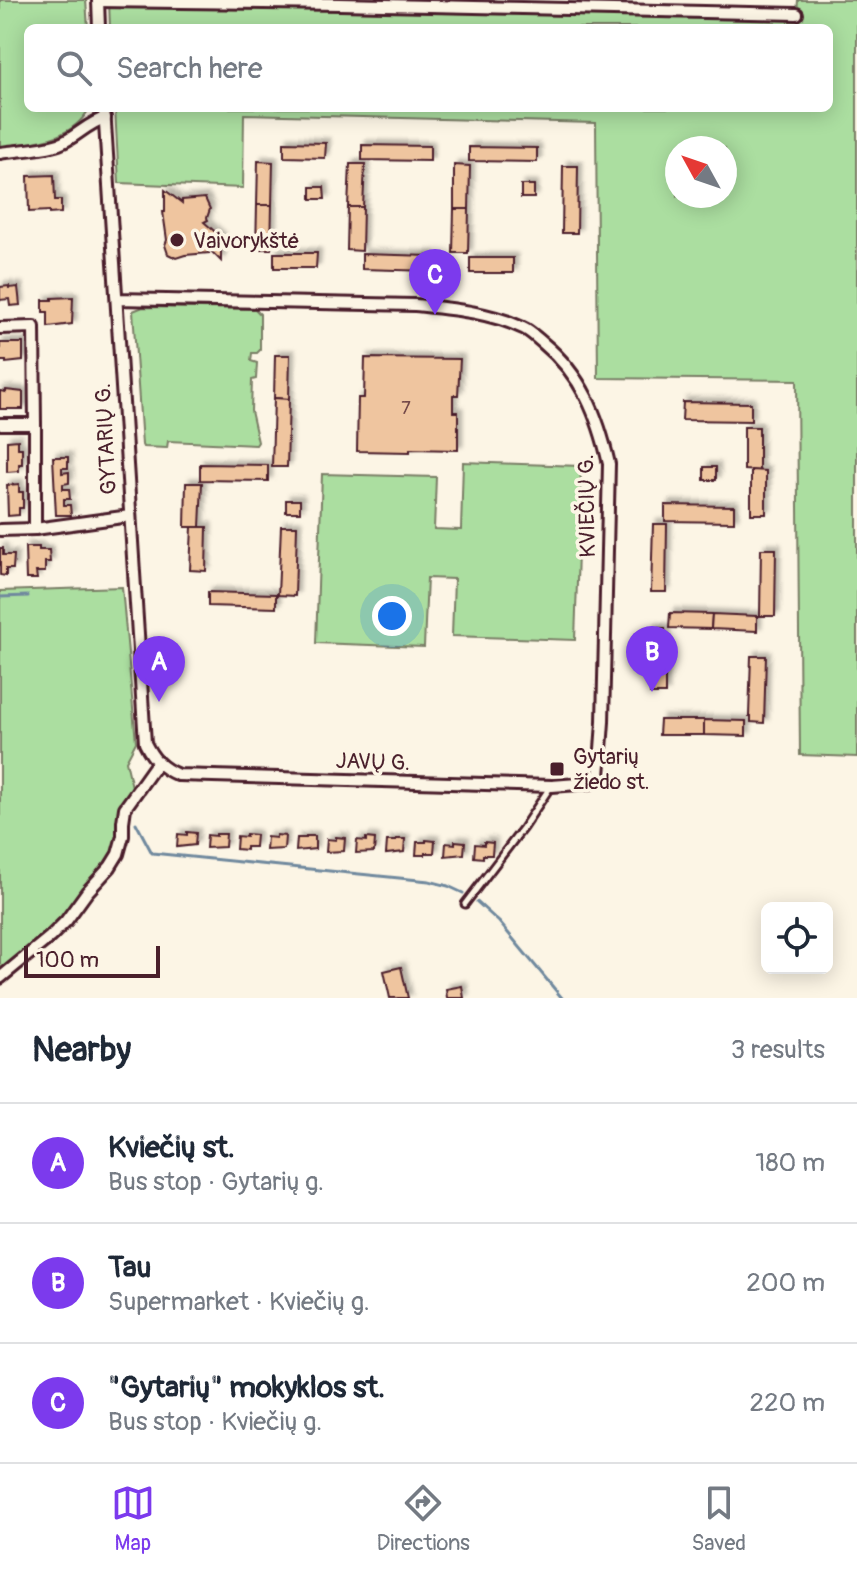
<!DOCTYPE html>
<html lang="en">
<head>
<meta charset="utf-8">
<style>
  body { margin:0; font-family:Pangolin,sans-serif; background:#f2f2f3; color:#1f2937 }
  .controls { position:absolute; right:24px; bottom:24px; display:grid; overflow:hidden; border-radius:12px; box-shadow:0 4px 20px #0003 }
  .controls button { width:72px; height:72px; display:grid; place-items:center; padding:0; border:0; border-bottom:2px solid #e0e1e3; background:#fff; color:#1f2937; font:40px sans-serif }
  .compass { position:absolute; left:665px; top:136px; width:72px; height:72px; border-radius:50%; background:#fff; box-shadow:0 4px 20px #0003; rotate:310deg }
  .scale { position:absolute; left:24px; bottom:20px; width:136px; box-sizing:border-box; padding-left:8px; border:4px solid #4a1f2b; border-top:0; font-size:22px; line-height:28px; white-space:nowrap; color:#4a1f2b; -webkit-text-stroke:6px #fcf5e5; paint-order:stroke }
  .you { position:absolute; left:392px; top:616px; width:28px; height:28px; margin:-20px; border:6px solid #fff; border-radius:50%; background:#1a73e8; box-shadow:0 0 0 12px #1a73e833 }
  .badge { display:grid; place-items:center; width:52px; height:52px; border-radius:50%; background:#7c3aed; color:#fff; font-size:26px; font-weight:700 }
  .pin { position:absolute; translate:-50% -66px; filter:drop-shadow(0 2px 4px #0008) }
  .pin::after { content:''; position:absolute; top:42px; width:28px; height:24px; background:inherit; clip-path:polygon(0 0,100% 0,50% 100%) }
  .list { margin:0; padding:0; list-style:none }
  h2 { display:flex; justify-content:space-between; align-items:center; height:104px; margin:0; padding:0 32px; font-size:34px }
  h2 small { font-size:26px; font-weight:400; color:#747a83 }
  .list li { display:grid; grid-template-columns:52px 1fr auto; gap:24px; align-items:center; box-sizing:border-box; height:120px; padding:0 32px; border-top:2px solid #e0e1e3 }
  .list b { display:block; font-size:30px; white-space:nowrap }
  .list p { margin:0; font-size:26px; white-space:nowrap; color:#747a83 }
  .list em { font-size:26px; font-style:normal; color:#747a83 }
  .icon { flex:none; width:44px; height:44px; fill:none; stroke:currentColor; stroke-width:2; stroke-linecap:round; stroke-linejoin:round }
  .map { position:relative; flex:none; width:857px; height:998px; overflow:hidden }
  .search { position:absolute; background:#fff; box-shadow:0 4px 20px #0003; left:24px; right:24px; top:24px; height:88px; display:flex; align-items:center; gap:20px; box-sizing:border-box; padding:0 28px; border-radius:12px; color:#747a83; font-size:30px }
  .sheet { height:464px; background:#fff }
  nav { display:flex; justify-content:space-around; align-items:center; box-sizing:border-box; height:112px; border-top:2px solid #e0e1e3; background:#fff; font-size:22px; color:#747a83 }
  nav a { display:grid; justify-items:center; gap:4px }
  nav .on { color:#7c3aed }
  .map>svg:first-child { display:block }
  .green { fill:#abdea0; stroke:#7a7e66; stroke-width:2; fill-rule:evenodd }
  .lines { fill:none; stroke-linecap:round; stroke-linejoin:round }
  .stream { stroke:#70899e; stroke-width:3 }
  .building { fill:#efc59f; stroke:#4a1f2b; stroke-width:2; filter:url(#shadow) }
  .lane-casing { stroke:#4a1f2b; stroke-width:11 }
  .street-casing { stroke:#4a1f2b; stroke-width:16 }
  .lane { stroke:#fcf5e5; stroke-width:5 }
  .street { stroke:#fcf5e5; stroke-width:10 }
  .poi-dot { fill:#4a1f2b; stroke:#fcf5e5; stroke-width:3 }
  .labels { text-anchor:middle; stroke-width:7; stroke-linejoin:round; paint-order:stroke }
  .number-label { font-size:18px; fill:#734848 }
  .poi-label { font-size:22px; fill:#4a1f2b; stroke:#fcf5e5; text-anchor:start }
  .street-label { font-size:22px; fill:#4a1f2b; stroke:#fcf5e5 }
</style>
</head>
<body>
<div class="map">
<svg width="857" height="998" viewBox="0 0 857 998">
  <defs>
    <filter id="shadow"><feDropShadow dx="4" dy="-4" stdDeviation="2" flood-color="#0004"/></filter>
  </defs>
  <rect width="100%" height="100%" fill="#fcf5e5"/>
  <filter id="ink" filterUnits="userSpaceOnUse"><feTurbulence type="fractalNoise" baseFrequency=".0125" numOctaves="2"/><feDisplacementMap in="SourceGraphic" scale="16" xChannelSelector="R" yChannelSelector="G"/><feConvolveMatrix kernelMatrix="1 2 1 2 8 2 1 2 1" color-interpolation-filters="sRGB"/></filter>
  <g filter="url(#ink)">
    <g class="green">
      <path d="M0,0H86L88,28H28V108L89,109C71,141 33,142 0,147Z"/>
      <path d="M109,0L797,13L798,0H857V757L800,755L797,380L598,378L596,123L244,114L243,188L119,183L115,108H829V28H110ZM677,148H725V196H677Z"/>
      <polygon points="143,307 255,309 260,314 260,350 257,353 252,353 251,361 257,363 256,379 252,380 251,411 258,442 256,445 168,441 167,448 143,447 142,445 133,311"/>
      <polygon points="463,462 581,466 575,640 452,636 454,579 427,578 424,647 316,643 322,474 436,477 434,529 461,530"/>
      <path d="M122,587L136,742L126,761L132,787C126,795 120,803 118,814C117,824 119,835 115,845C98,890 38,943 0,973V591Z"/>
    </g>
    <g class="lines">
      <g class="stream">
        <polyline points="0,597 28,596"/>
        <polyline points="136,823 152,853 429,881 448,886 463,893"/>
        <polyline points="477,902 499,922 562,998"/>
      </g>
    </g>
    <g class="building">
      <polygon points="284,142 326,143 325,158 284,157"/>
      <polygon points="362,145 430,146 430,161 362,160"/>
      <polygon points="469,147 537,148 537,162 469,161"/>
      <polygon points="258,161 273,162 272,205 257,205"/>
      <polygon points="350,164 365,164 363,207 348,207"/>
      <polygon points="454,165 470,166 469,209 454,209"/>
      <polygon points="563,166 578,166 577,233 562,233"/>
      <polygon points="54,175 55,200 61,200 61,213 49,214 49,211 29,212 28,176"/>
      <rect x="521" y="185" width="13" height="13"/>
      <polygon points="311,187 324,187 325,199 311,199"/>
      <polygon points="165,190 182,203 182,200 205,198 210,209 207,218 208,220 204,222 221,237 221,261 209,249 209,253 185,255 176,258 168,254 165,245 167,240 163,212 165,212"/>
      <polygon points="257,205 272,205 271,249 256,249"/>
      <polygon points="348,207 363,207 362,251 347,250"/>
      <polygon points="454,209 469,209 468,253 453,253"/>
      <polygon points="274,253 317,253 316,268 274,268"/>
      <polygon points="362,254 431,256 431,271 362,269"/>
      <rect x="470" y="258" width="43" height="15"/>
      <polygon points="9,286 9,288 18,287 20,305 10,306 9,299 0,300 0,287"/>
      <polygon points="73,297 72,324 48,327 48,312 43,312 43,300 52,300 52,298"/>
      <polygon points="0,343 23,343 23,361 6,363 6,361 0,361"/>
      <polygon points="275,355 290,355 289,399 274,398"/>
      <polygon points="365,358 460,359 458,395 453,395 453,412 458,412 458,450 410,449 410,452 357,451 358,398 364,398"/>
      <polygon points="6,390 23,392 23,409 0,409 0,391 6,392"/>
      <polygon points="274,398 289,399 287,467 272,467"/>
      <polygon points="683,402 751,403 751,421 682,420"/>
      <polygon points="744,427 759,427 759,471 744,470"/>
      <polygon points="18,440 18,448 22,448 22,464 19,464 19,471 7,472 7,441"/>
      <polygon points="53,457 68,457 68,468 62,468 62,473 69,472 69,483 63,484 63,489 69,489 70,499 64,499 64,505 70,505 71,515 56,515"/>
      <polygon points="200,464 268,465 268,481 200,480"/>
      <rect x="704" y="467" width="12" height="13"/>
      <polygon points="751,470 766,471 766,514 751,514"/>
      <polygon points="186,483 202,483 200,527 185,527"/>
      <polygon points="19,484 19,492 23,492 23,508 19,508 19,515 8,516 7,485"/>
      <rect x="286" y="500" width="14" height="12"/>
      <polygon points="665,505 734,506 734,522 665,521"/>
      <polygon points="653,524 667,524 666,592 651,592"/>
      <polygon points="281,526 297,526 295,596 278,595"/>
      <polygon points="192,527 207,527 206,571 190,570"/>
      <polygon points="25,547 39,547 39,550 49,550 50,562 45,562 45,572 36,572 37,579 26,579"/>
      <polygon points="0,548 3,548 3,555 14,555 13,569 6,569 6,576 0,575"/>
      <polygon points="761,549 776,549 775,616 760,616"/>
      <polygon points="208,592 276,594 276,608 208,606"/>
      <polygon points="670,613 712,614 711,629 669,628"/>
      <polygon points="712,614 757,616 757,631 711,629"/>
      <polygon points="652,628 665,628 665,694 650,694 650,633 652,633"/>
      <polygon points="751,656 766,656 764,723 751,722 751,716 749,716"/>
      <polygon points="660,720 704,720 704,735 659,735"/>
      <polygon points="704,720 746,721 746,736 704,735"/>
      <polygon points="187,832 196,833 195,845 177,847 178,834 187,835"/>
      <polygon points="216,834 226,834 225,847 206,848 207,835 216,836"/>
      <polygon points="246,834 256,835 255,847 246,847 246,850 236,849 237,836 246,837"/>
      <polygon points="276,835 285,836 284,849 266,850 267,837 276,838"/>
      <polygon points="306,836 315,836 315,849 296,851 297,838 306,838"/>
      <polygon points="336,837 345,838 344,851 326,852 327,839 336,840"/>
      <polygon points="366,838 375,839 374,852 356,853 357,840 366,841"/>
      <polygon points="396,839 405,839 404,852 386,854 387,841 396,841"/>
      <polygon points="426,840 435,841 434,853 425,853 425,855 416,855 417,842 426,842"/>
      <polygon points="455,841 465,842 464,854 445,856 446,843 455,844"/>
      <polygon points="484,842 493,843 492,855 483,855 483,858 474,857 475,844 484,845"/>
      <polygon points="401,967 408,998 390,998 384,971"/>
      <polygon points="462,986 464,998 447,998 446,989"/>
    </g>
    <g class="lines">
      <g class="lane-casing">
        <polyline id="lane" points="465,904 523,828 551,786"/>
      </g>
      <g class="street-casing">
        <g id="street">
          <polyline points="98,0 99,28"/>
          <polyline points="98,1 340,4 797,14"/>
          <path d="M104,108L145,743C153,759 161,768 178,775L552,786L591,783L599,776L603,722L609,464C598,416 582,375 543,343C537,338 530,331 523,328C489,312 452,309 415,305L117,299"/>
          <path d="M0,153C19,150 41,150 59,144C76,138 87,123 105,118"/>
          <polyline points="0,328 34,327 35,424 0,424"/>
          <polyline points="35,424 35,529"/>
          <polyline points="0,530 35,529 130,516"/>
          <polyline points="0,978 50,937 66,921 87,892 110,867 118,854 123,836 123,822 125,808 157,763"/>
        </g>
      </g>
      <use href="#lane" class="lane"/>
      <use href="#street" class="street"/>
    </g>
  </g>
  <g class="poi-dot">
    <circle cx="177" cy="240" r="8"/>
    <rect x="549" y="761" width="16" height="16" rx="4"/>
  </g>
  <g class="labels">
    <g class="number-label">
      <text x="406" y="414">7</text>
    </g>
    <g class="poi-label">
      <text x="193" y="248">Vaivorykštė</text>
      <text x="573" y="764">Gytarių<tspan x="573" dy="25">žiedo st.</tspan></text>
    </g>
    <g class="street-label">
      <text transform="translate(105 439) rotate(-93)" y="8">GYTARIŲ G.</text>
      <text transform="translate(586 506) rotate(-91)" y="8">KVIEČIŲ G.</text>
      <text transform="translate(373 761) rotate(2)" y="8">JAVŲ G.</text>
    </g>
  </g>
</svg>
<div class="controls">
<button><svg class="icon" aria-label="locate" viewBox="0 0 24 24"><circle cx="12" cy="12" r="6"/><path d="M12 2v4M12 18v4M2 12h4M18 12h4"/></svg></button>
</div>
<svg class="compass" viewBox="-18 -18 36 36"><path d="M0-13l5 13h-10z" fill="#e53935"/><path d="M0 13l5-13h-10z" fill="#747a83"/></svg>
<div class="scale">100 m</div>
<div class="you"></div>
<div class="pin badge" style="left:159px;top:702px">A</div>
<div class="pin badge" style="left:652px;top:692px">B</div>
<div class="pin badge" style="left:435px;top:315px">C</div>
<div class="search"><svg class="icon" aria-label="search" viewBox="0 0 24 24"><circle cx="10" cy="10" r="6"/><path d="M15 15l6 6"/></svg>Search here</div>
</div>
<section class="sheet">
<h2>Nearby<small>3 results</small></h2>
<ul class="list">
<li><span class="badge">A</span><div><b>Kviečių st.</b><p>Bus stop · Gytarių g.</p></div><em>180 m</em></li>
<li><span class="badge">B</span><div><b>Tau</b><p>Supermarket · Kviečių g.</p></div><em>200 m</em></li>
<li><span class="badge">C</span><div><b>&quot;Gytarių&quot; mokyklos st.</b><p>Bus stop · Kviečių g.</p></div><em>220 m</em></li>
</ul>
</section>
<nav>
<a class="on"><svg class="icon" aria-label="map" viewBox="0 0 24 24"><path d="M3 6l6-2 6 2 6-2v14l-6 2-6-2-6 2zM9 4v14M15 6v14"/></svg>Map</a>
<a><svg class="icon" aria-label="directions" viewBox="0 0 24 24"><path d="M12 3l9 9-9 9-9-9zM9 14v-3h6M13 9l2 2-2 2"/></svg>Directions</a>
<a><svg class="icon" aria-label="saved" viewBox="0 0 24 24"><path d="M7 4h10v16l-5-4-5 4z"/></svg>Saved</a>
</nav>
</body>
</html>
